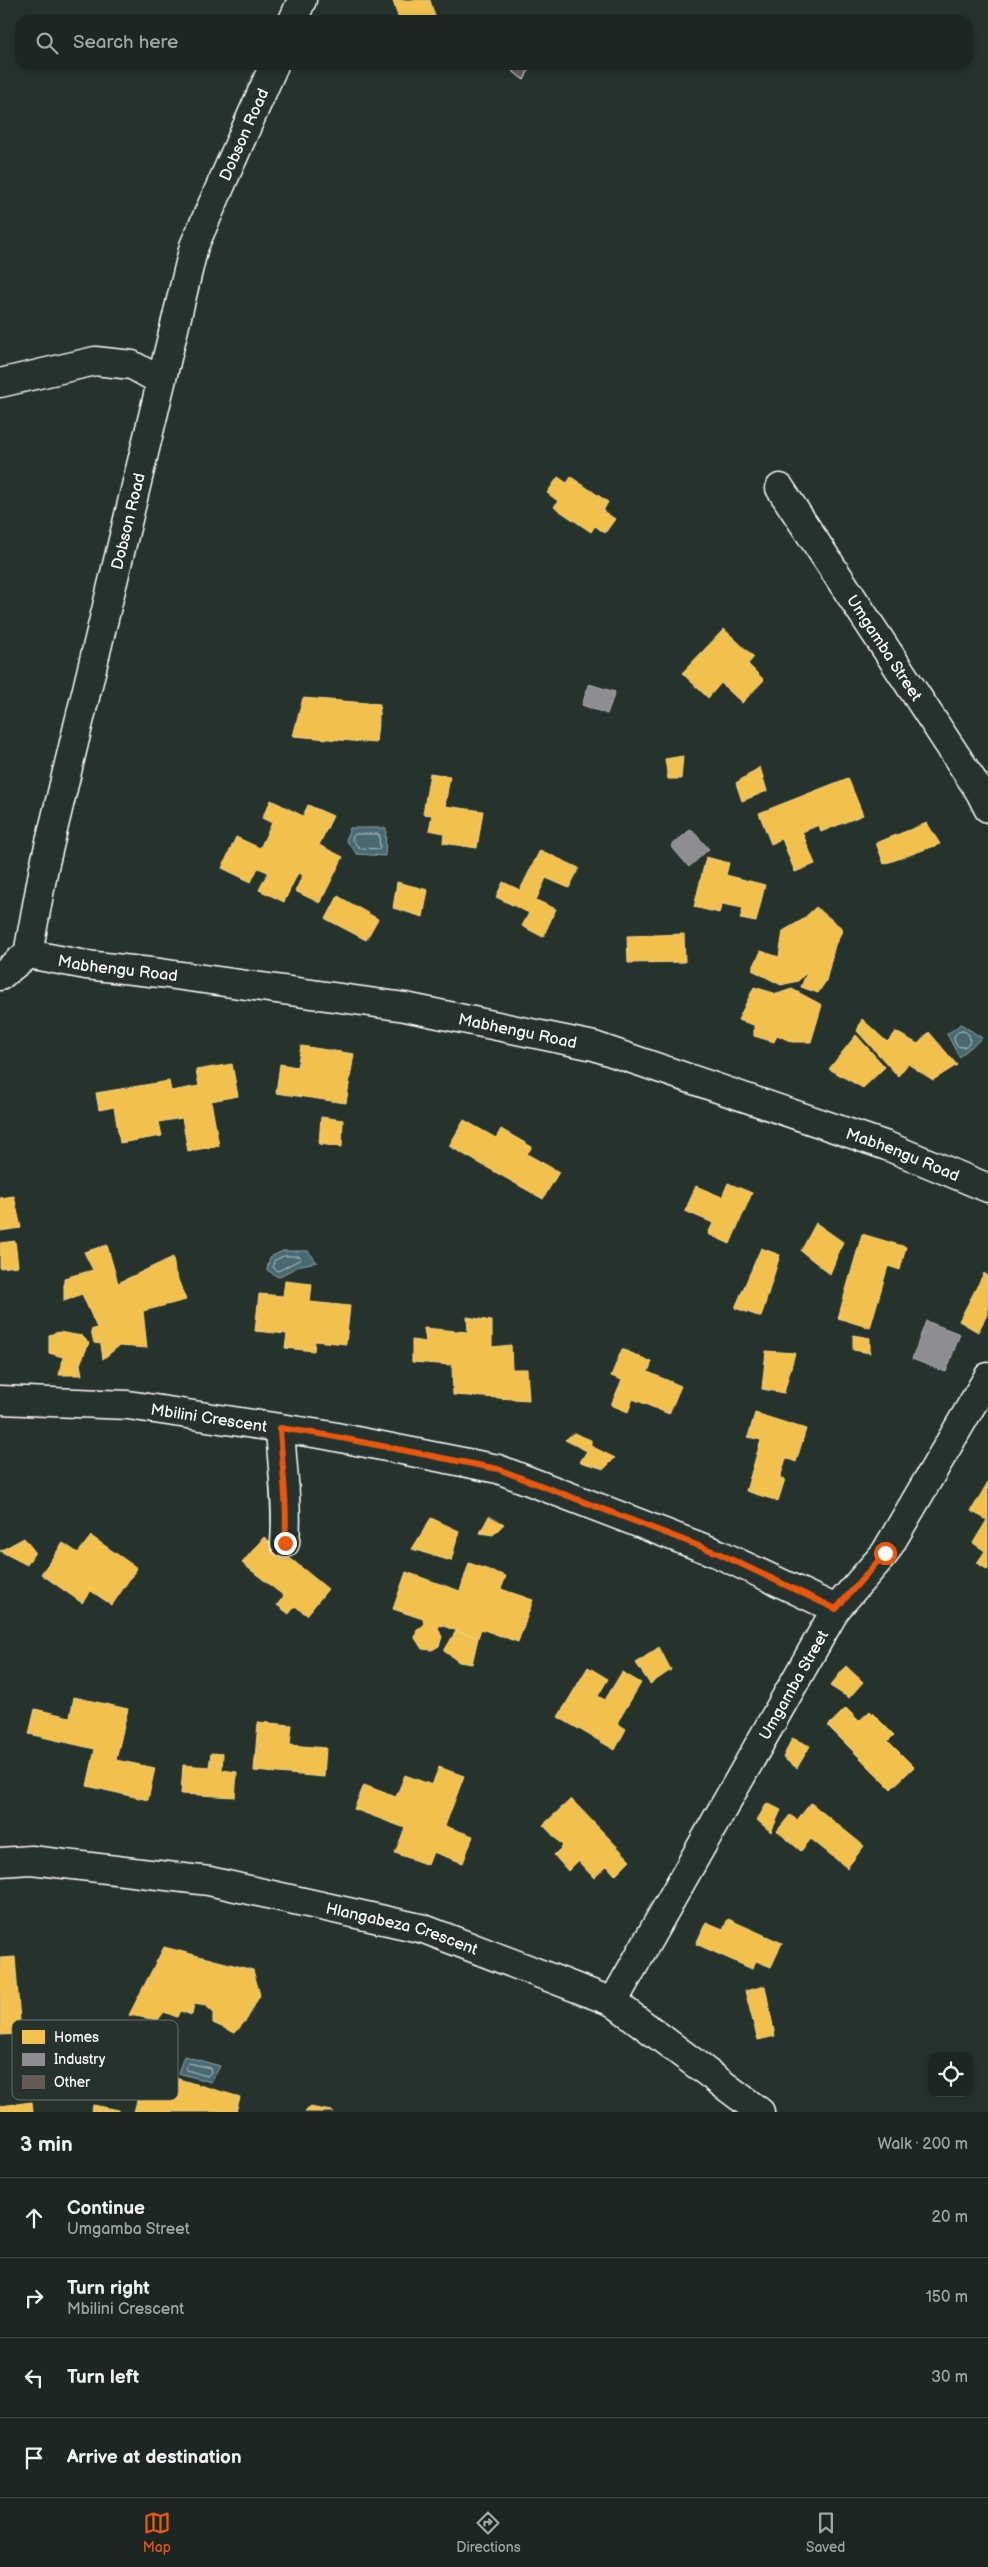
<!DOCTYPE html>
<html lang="en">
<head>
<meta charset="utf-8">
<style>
  body { margin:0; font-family:"Balsamiq Sans",sans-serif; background:#29322f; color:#f1f3f6 }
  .controls { position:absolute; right:15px; bottom:15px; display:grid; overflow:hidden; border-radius:10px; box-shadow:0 2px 8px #0003 }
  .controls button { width:45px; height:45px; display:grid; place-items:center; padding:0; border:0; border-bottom:1px solid #3a4340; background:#1c2622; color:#f1f3f6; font:25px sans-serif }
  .stop { position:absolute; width:15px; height:15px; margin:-11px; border:4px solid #ea580c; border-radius:50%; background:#fff }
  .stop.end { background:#ea580c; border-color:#fff; box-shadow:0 1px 5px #0008 }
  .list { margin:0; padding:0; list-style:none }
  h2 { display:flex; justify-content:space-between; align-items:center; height:65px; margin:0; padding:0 20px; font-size:21px }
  h2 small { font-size:16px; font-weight:400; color:#a0a5a5 }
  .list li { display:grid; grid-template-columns:32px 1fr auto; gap:15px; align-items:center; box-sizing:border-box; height:80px; padding:0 20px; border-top:1px solid #3a4340 }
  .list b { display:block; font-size:19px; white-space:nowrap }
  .list p { margin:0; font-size:16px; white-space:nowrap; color:#a0a5a5 }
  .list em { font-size:16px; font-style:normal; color:#a0a5a5 }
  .icon { flex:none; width:28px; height:28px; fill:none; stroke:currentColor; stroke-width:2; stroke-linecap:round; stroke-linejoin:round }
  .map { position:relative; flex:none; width:988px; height:2112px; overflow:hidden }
  .search { position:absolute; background:#1c2622; box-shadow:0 2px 8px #0003; left:15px; right:15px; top:15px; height:55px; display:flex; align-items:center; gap:12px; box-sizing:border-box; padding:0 18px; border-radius:15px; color:#a0a5a5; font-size:19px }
  .sheet { height:385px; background:#1c2622 }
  nav { display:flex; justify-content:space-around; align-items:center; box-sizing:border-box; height:70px; border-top:1px solid #3a4340; background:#1c2622; font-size:14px; color:#a0a5a5 }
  nav a { display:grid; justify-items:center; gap:2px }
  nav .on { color:#ea580c }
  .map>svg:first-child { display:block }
  .water { fill:#4a6971; stroke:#92a5aa }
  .homes { fill:#f2c14e; stroke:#f6d483 }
  .industry { fill:#8d8d92; stroke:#afafb3 }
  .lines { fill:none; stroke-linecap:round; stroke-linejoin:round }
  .shore { stroke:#b7c3c6; stroke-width:1 }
  .building { fill:#665a55; stroke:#fff }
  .street-casing { stroke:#fff; stroke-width:31 }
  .secondary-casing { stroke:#fff; stroke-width:31 }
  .street { stroke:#26332d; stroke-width:28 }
  .secondary { stroke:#26332d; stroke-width:28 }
  .route { stroke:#ea580c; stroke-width:6 }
  .labels { text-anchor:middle; stroke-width:5; stroke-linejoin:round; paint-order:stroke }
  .street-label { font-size:16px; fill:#fff; stroke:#26332d }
  .key { fill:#26332d; stroke:#67706c; stroke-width:1 }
  .key-label { font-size:14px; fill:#fff }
</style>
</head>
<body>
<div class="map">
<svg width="988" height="2112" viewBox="0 0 988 2112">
  <rect width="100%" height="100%" fill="#26332d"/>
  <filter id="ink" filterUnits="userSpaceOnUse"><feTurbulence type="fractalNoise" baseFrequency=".02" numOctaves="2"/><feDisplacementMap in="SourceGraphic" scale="10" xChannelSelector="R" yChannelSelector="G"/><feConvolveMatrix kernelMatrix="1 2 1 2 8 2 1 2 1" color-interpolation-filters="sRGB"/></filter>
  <g filter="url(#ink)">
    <g class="water">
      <polygon points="350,828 386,828 385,856 357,854 346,840"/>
      <polygon points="961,1024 982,1038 959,1057 947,1034"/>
      <polygon points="283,1251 308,1251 317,1262 301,1265 278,1277 267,1270 270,1257"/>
      <polygon points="184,2056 220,2066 211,2082 178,2073"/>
    </g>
    <g class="homes">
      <polygon points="393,0 430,0 436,20 399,20"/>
      <polygon points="558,477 567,483 571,477 608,502 603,511 615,519 605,533 595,526 591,532 554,507 558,501 547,493"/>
      <polygon points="724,629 754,657 748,664 764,680 742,703 721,683 708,698 682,673"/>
      <polygon points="303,698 380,704 376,743 293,736"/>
      <polygon points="683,756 681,779 668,779 665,759"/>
      <polygon points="760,767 767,791 742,801 736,783"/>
      <polygon points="430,773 450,776 445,806 483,811 477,848 443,843 444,833 429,830 432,815 423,814"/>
      <polygon points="848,778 863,815 821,832 819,825 802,832 815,864 795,872 782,839 771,844 759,813"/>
      <polygon points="271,800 303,816 308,805 333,816 319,845 343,857 320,903 295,891 303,875 298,873 284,902 259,890 268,872 258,868 251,882 222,868 236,837 260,848 272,823 262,818"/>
      <polygon points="927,823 940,844 884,864 876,843"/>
      <polygon points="540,850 579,868 569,888 546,878 536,900 556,909 543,937 522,926 529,913 496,897 503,882 520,890"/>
      <polygon points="706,857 729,863 726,875 765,885 756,922 740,919 743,908 722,904 719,913 694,907"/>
      <polygon points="397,882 428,890 423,917 393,908"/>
      <polygon points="338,896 378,919 366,940 326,919"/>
      <polygon points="816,907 843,929 835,945 826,981 818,993 801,987 807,972 798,981 781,985 752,970 761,951 779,957 783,931 802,920"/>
      <polygon points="684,934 685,962 628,963 627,936"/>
      <polygon points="754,987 777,994 792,989 822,1005 811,1042 792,1042 777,1035 774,1042 754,1036 754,1025 738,1020"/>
      <polygon points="862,1019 887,1042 896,1032 918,1044 929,1032 957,1065 933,1080 908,1064 898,1076 857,1031"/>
      <polygon points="856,1035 885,1067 863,1088 829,1069"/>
      <polygon points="301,1046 354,1054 346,1103 276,1093 280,1064 297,1067"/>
      <polygon points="232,1064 238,1096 211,1101 219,1146 188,1151 182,1118 159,1122 162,1136 120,1143 114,1107 99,1110 96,1093 169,1081 171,1091 199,1086 196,1070"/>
      <polygon points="321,1117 343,1120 342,1147 319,1144"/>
      <polygon points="464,1120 496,1138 501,1129 532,1147 527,1154 559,1172 543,1199 449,1146"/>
      <polygon points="728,1183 752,1193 730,1244 708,1234 713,1223 685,1211 696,1186 722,1197"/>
      <polygon points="14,1196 21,1228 0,1231 0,1198"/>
      <polygon points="816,1223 843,1242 830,1274 801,1251"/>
      <polygon points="862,1234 906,1247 900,1270 888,1266 870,1328 838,1318"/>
      <polygon points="15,1241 18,1266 0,1268 0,1243"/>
      <polygon points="107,1245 118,1283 173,1257 175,1272 186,1300 143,1311 147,1348 119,1346 103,1359 101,1344 94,1343 91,1330 97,1328 82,1294 64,1301 64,1278 93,1270 84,1252"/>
      <polygon points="761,1248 780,1255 761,1317 735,1308"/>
      <polygon points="984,1273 988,1276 988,1313 978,1332 959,1321"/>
      <polygon points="285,1281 312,1284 310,1302 350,1306 346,1344 315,1341 314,1351 285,1348 287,1334 255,1331 259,1294 283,1296"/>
      <polygon points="467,1317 492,1321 492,1347 511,1345 512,1369 527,1369 529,1400 453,1395 452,1365 412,1362 412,1340 426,1342 424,1328 468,1332"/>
      <polygon points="59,1332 82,1336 89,1343 80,1364 82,1375 59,1375 63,1357 49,1353 49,1335"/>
      <polygon points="853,1335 870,1338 870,1353 853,1350"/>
      <polygon points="622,1349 652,1362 648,1372 681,1386 669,1414 633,1399 628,1412 611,1405 622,1380 611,1376"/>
      <polygon points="766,1351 795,1353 784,1393 762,1389"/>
      <polygon points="755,1413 806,1429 796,1462 786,1458 780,1478 785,1479 778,1501 746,1491 761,1440 748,1437"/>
      <polygon points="574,1433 591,1440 591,1446 615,1458 604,1469 580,1462 587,1451 565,1440"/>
      <polygon points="988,1482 988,1570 977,1563 985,1551 973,1543 987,1520 971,1511"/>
      <polygon points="489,1516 504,1524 493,1535 480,1533"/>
      <polygon points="431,1518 459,1531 451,1561 412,1549"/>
      <polygon points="91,1536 137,1568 112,1605 91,1591 82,1603 41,1574 63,1543 78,1553"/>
      <polygon points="264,1537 328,1589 307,1615 295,1606 289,1614 277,1605 284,1596 242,1563"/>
      <polygon points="24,1538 35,1552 27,1565 0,1551"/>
      <polygon points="469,1563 506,1576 501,1589 533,1600 518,1642 481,1629 478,1638 440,1625 438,1628 442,1637 439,1646 432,1650 422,1649 415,1638 417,1630 424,1625 423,1619 393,1609 406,1572 460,1591"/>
      <polygon points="456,1631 478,1638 472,1664 459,1662 444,1651"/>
      <polygon points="659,1647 671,1670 650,1684 636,1663"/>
      <polygon points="846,1666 863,1682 849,1698 830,1686"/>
      <polygon points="588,1667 608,1679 598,1696 605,1700 622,1672 641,1683 617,1723 626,1729 615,1750 558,1717"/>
      <polygon points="74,1697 128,1709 116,1760 155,1768 148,1800 87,1786 95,1749 29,1734 35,1709 70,1717"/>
      <polygon points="846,1708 859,1721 870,1711 894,1735 888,1741 914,1767 891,1789 828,1726"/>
      <polygon points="258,1722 292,1725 290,1745 326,1748 324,1777 254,1771"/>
      <polygon points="792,1738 810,1746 797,1768 783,1758"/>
      <polygon points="211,1753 223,1754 222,1770 237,1772 235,1797 181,1794 183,1765 209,1767"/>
      <polygon points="439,1767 464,1776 445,1826 473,1836 463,1863 433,1852 428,1865 395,1853 405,1828 354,1809 364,1785 396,1797 405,1775 432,1785"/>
      <polygon points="571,1799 630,1860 615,1875 607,1866 594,1878 578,1861 568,1871 554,1855 563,1846 543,1825"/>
      <polygon points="767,1803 781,1810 771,1832 757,1820"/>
      <polygon points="811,1803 864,1846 847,1868 811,1839 801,1851 777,1831 790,1815 797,1820"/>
      <polygon points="728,1919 782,1943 771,1967 756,1961 752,1969 696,1944 706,1922 723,1929"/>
      <polygon points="164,1947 253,1970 260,1995 247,2019 235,2033 213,2023 213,2012 206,2006 194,2004 192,2015 180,2011 177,2017 164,2012 158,2020 129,2015"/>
      <polygon points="15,1957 21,2034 0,2035 0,1958"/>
      <polygon points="765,1986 775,2036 758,2040 745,1991"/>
      <polygon points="131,2065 240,2097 236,2112 134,2112 140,2089 125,2085"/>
      <polygon points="32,2102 33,2112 0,2112 0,2106"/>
      <polygon points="93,2105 119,2110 119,2112 92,2112"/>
      <polygon points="310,2107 331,2111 333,2112 305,2112"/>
    </g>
    <g class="industry">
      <polygon points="589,684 615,692 607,714 582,705"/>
      <polygon points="691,829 709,849 689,867 671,846"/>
      <polygon points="926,1321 960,1334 946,1372 912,1359"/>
    </g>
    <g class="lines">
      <g class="shore">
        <polygon points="355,834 379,834 380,849 359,848 352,839"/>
        <circle cx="962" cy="1039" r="8"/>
        <polygon points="284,1256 299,1256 301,1259 278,1271 273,1267 274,1261"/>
        <polygon points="189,2063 210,2068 211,2072 207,2076 187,2070 186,2067"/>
      </g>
    </g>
    <polygon class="building" points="513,65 531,65 524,80 510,69"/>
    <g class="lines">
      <g class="street-casing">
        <g id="street">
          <polyline points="0,383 95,361 132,365 161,381"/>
          <path id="s1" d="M780,488L980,792L988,808"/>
          <path id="s2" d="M28,954L86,965L160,973L405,1007L594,1046L887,1146L988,1188"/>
          <path id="s3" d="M0,1400L128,1405L326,1435L498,1469L719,1554L836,1609"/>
          <path d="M280,1428C282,1467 288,1505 285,1543"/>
          <path id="s4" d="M0,1862L31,1860L209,1881L424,1929L613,2002L760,2112"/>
          <path id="s5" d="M613,2002L836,1609L885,1553L988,1377"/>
        </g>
      </g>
      <g class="secondary-casing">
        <g id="secondary">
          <polyline points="293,20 302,0"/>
          <path id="s6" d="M0,976L28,954L44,867L194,246L274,65"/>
        </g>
      </g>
      <use href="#street" class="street"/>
      <use href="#secondary" class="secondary"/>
    </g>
  </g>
  <g class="lines" filter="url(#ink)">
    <path class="route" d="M285,1543C288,1505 282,1467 280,1428L326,1435L498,1469L720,1554L836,1609L885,1553"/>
  </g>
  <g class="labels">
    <g class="street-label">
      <text dy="6" stroke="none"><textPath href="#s6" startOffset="885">Dobson Road</textPath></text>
      <text dy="6" stroke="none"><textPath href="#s6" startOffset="480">Dobson Road</textPath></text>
      <text dy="6" stroke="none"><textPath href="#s1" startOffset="191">Umgamba Street</textPath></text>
      <text dy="6" stroke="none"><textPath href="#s2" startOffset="91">Mabhengu Road</textPath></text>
      <text dy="6" stroke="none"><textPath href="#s2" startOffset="496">Mabhengu Road</textPath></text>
      <text dy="6" stroke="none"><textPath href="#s2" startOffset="901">Mabhengu Road</textPath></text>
      <text dy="6" stroke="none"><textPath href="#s3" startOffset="210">Mbilini Crescent</textPath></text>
      <text dy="6" stroke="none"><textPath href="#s5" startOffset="365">Umgamba Street</textPath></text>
      <text dy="6" stroke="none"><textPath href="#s4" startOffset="409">Hlangabeza Crescent</textPath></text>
    </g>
  </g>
  <rect x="12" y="2020" width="166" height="80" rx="8" class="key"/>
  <rect x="22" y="2030" width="23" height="14" fill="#f2c14e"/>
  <rect x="22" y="2053" width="23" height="13" fill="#8d8d92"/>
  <rect x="22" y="2075" width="23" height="14" fill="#665a55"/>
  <g class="key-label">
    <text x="54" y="2042">Homes</text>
    <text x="54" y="2064">Industry</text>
    <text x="54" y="2087">Other</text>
  </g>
</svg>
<div class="controls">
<button><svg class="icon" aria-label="locate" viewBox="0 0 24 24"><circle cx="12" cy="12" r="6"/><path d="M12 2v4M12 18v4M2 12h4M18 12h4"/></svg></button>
</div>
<div class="stop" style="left:885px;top:1553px"></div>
<div class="stop end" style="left:285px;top:1543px"></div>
<div class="search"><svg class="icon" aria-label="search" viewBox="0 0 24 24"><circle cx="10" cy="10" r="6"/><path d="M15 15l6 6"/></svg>Search here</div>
</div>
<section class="sheet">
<h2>3 min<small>Walk · 200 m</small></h2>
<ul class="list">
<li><svg class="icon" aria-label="ahead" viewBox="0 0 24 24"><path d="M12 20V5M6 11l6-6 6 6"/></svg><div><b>Continue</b><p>Umgamba Street</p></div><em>20 m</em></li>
<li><svg class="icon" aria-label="right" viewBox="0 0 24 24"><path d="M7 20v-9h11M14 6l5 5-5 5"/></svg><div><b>Turn right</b><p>Mbilini Crescent</p></div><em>150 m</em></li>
<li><svg class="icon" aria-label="left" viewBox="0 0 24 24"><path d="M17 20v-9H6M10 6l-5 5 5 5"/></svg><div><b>Turn left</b></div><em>30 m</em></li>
<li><svg class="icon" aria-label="arrive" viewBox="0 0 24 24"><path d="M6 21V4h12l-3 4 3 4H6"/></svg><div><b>Arrive at destination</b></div></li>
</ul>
</section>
<nav>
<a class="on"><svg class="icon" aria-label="map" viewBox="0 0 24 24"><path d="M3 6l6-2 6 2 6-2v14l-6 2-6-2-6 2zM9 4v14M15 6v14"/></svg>Map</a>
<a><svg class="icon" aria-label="directions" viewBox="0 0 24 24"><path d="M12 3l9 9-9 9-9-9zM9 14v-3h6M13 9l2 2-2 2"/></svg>Directions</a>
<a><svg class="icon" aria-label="saved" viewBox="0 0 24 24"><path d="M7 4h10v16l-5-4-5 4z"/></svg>Saved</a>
</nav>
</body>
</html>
